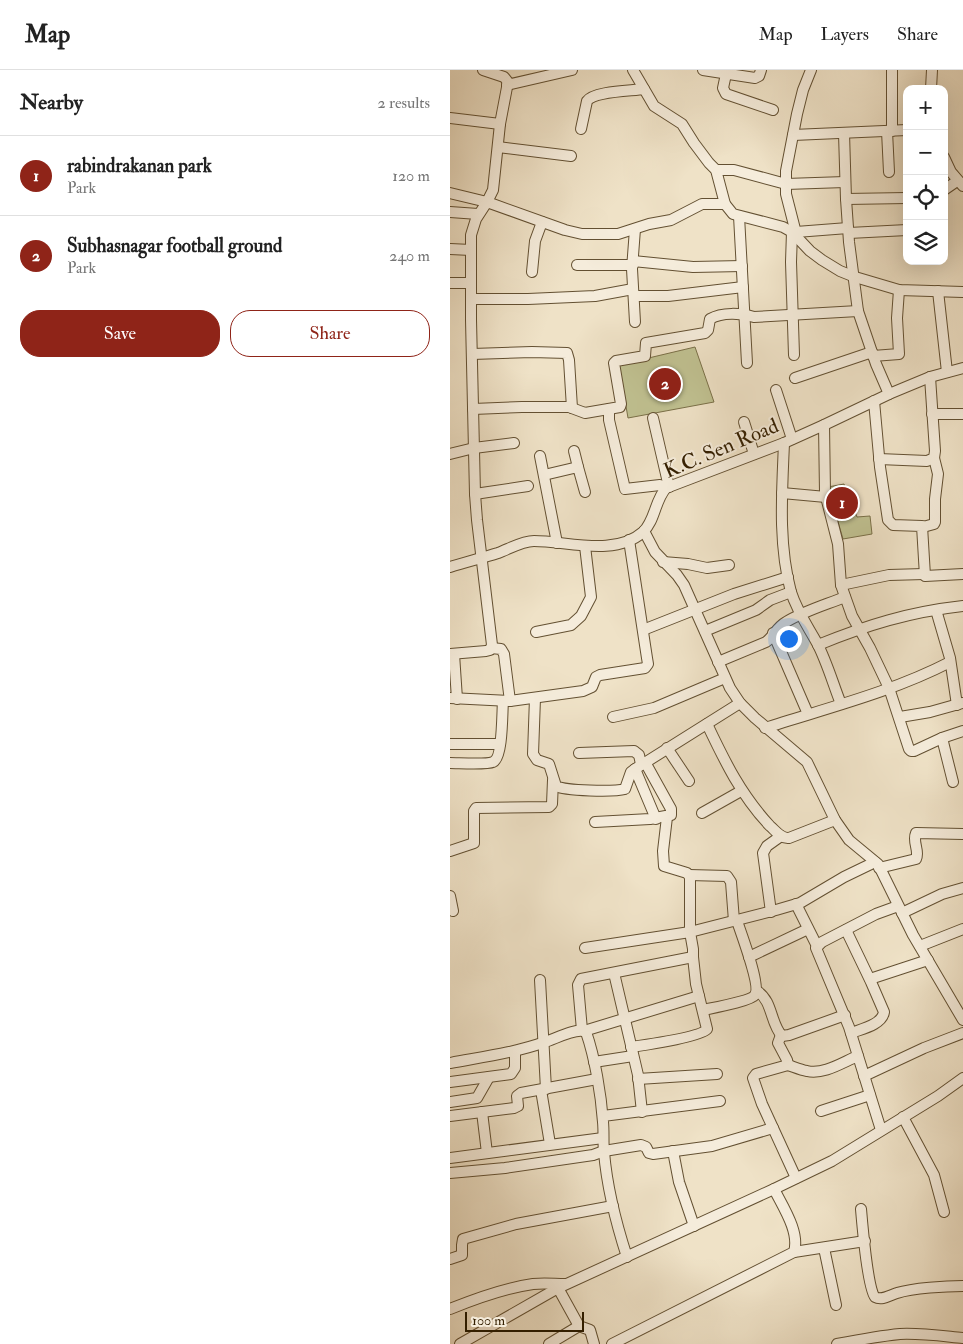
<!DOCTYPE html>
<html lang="en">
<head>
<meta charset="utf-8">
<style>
  body { margin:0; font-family:"IM FELL Double Pica",serif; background:#f6f6f6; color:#222 }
  .controls { position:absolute; right:15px; top:15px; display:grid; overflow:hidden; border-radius:10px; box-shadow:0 5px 20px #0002 }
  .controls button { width:45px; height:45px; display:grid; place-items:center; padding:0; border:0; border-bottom:1px solid #e0e0e0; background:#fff; color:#222; font:25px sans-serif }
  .scale { position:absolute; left:15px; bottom:12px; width:119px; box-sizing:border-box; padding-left:5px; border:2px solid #341f00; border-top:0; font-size:14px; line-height:18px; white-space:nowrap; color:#341f00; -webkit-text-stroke:4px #f5ecdb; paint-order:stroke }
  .you { position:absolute; left:338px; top:568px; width:18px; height:18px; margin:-12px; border:4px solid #fff; border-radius:50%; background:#1a73e8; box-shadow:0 0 0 8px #1a73e833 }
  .badge { display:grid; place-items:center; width:32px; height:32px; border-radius:50%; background:#8f2418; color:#fff; font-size:16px; font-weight:700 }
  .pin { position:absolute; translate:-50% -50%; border:2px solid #fff; box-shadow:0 1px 5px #0006 }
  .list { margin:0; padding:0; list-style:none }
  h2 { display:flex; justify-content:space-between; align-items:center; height:65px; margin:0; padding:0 20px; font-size:21px }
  h2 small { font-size:16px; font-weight:400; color:#767676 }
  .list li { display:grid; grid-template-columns:32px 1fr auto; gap:15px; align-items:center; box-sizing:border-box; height:80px; padding:0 20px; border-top:1px solid #e0e0e0 }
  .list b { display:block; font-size:19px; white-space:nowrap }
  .list p { margin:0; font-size:16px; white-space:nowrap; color:#767676 }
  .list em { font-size:16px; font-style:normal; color:#767676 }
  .actions { display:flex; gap:10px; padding:15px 20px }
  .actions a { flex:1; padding:11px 0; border:1px solid #8f2418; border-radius:20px; text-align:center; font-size:18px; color:#8f2418 }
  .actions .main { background:#8f2418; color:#fff }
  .icon { flex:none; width:28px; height:28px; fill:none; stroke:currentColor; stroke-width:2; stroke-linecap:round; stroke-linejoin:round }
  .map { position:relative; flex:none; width:513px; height:1274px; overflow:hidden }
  header { display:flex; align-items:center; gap:30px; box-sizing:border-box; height:70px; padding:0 25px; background:#fff; border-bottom:1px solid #e0e0e0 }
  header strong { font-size:24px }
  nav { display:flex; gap:28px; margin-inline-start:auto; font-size:18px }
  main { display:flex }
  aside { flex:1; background:#fff }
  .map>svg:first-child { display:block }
  .green { fill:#c0c191; stroke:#7a7048 }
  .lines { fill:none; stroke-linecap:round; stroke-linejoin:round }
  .minor-casing { stroke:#635032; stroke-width:12 }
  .minor { stroke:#f5ecdb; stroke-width:10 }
  .labels { text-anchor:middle; stroke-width:4; stroke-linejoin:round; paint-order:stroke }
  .street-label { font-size:21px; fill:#341f00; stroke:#f5ecdb }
</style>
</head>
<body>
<header>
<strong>Map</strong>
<nav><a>Map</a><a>Layers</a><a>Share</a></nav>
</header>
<main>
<aside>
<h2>Nearby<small>2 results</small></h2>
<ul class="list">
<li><span class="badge">1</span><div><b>rabindrakanan park</b><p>Park</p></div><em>120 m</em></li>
<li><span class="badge">2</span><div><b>Subhasnagar football ground</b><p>Park</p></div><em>240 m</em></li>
</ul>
<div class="actions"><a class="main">Save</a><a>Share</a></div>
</aside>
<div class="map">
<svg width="513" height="1274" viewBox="0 0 513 1274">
  <rect width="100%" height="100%" fill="#efe2c7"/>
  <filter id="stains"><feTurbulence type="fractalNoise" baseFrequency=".004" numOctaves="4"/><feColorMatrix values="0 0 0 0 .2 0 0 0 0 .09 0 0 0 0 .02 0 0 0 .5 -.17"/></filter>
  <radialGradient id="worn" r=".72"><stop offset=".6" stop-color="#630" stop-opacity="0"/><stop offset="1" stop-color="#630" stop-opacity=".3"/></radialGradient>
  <g class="green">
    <polygon points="245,277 264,332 178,348 169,295"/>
    <polygon points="394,414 407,447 420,446 422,464 393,469 378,417"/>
  </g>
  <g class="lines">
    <g class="minor-casing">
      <g id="minor">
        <polyline points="183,0 204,36 232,54 244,73 259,93 266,100 275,134 283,144 333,157 342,162 360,181 372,190 390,201 405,207 449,220 513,222"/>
        <polyline points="253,0 305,8 309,6 311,0"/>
        <polyline points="276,4 273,18 276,24 323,40"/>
        <polyline points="57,15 122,0"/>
        <polyline points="481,19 482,0"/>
        <polyline points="0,48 50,54"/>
        <path d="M131,59L137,31C144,21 181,21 194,19"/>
        <polyline points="437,61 439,102"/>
        <polyline points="442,61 442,0"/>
        <polyline points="394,63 396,129 399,172 408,241 426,294 439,324"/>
        <polyline points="343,65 457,60"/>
        <polyline points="48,77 121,86"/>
        <polyline points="494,87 501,102 513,116"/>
        <polyline points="266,100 284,100 336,114 395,112"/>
        <polyline points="494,120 507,111"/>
        <polyline points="0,123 37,132 115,160 132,164 168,164 199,154 221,150 252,134 275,134"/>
        <polyline points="396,129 457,128"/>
        <polyline points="0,142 28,144"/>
        <polyline points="289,146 297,293"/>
        <polyline points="185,159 182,199 185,252"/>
        <polyline points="342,162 341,192 344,285"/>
        <polyline points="346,162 398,158"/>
        <polyline points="399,163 457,160"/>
        <polyline points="347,167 336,124 336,101 347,44 353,20 361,0"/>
        <polyline points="0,179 21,180"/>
        <polyline points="183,191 243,197 292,196"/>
        <polyline points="127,195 183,195"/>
        <polyline points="82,202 85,171 92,152"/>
        <polyline points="0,213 21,213"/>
        <polyline points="488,221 497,302"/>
        <polyline points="184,226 218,226 293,217"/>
        <polyline points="21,229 78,229 145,226 183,219"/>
        <polyline points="22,284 82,282 117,283 119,290 122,338"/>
        <polyline points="423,286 449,284 447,248 449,220"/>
        <polyline points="345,308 422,282"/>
        <polyline points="326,320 342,369"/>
        <polyline points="424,331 430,397 438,450 443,455 472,456 475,506 513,504"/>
        <path d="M23,339L72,337H119L135,343L170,337L171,334L164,293L166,291L195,286L196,273L255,263L258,260L260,249C272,242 291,243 304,247L408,241"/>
        <polyline points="159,339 159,350 175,419 210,415 216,418"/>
        <polyline points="482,344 513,344"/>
        <polyline points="203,348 219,417"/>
        <polyline points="294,352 304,384"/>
        <polyline points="374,355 375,423 388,474 391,515 402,546 420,578 439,618 459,679 461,681 464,681 492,668 513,661"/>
        <path d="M334,373C332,422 328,474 341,522C347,541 357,555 367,573C377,592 383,614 391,634"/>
        <polyline points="124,381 128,397"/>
        <polyline points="0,384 24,378 64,373"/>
        <polyline points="90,386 107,473"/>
        <polyline points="429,389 477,391 484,388 485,381 480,307"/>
        <polyline points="94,405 128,397 135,422"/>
        <polyline points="332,423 376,427"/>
        <polyline points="25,424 78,416"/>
        <polyline points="473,457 484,454 485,452 485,429 488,404 484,388"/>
        <polyline points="194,461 205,482 227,505 234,515 280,618 290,633 305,648 357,692 385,750 399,770 428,794 463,865 513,950"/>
        <polyline points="213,492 238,494 257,498 279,495"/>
        <path d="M0,497C16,492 32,488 48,483C59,479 72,471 84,471C117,471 165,487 193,462C205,451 205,430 216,418L334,373L374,355L439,324L480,307L513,298"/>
        <polyline points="391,515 439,505 474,504"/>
        <polyline points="486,540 500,588 507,635"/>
        <polyline points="193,560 284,524 338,507"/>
        <polyline points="255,561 306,540 320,530 341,522"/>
        <polyline points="86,562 121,555 131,546 141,527 135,476"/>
        <polyline points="323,563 358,644"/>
        <path d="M368,575C417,555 459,542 513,536"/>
        <polyline points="41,578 51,579 54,584 60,631"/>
        <polyline points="0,584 36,581 40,580 42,575 27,450 25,424 21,250 21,165 26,149 37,132 43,120 50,54 58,12 54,7 33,0"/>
        <polyline points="4,584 7,629"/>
        <path d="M268,592L316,572C324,566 327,557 336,552C354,541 375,535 395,527"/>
        <polyline points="0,628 60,631 133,621 142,617 146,607 150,605 195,598 198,594 197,588 179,470"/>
        <path d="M85,628L83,684L87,690L99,694L106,716C115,721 164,722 175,719L181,702L185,699L290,633"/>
        <polyline points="163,647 204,638 275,608"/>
        <polyline points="450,647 480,642 512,633"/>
        <path d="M257,654C275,692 291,725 320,756C326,761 331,769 339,768L385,750"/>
        <path d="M315,658C377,638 442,622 500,592"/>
        <polyline points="492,668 503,712"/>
        <polyline points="0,674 50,674"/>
        <polyline points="217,678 239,711"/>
        <polyline points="129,683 184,681 189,685 191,694"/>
        <path d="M0,693C9,693 36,695 43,692C53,688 52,642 53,631"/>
        <polyline points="185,699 206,749"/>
        <polyline points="252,743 291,721"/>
        <polyline points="145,752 200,749 221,745 221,739 195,692"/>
        <polyline points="0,781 24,773 24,741 26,738 99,737 102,734 103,710"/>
        <path d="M429,798L466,789C470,781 462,772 466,763L513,764"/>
        <polyline points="239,805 277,806 281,812 284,851"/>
        <polyline points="0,826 3,841"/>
        <polyline points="346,834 367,876"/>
        <polyline points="321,842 313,783 317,776 331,766"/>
        <polyline points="452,843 492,824 513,818"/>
        <path d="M396,860L421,912L434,942C432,955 411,959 401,963"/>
        <polyline points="470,876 513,859"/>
        <polyline points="135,878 240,862 326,840 350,833 394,807 425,792"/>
        <polyline points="299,887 358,859"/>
        <polyline points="164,903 188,1005 192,1042"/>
        <polyline points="420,909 478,890"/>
        <polyline points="90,910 96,1019"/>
        <path d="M307,921C323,931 320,953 332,966L339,965L395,945"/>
        <path d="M253,940C262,938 301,931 305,925C311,916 291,863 287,851"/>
        <polyline points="132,960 128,915 131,909 243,887"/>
        <polyline points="134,961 249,926"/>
        <polyline points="331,965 328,973 337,990 338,995 306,1004 303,1008 312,1034 346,1108"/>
        <path d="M181,977C195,975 251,967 257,959L246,914L243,887V879L240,862V807L237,803L214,796L213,781L217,747"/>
        <polyline points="144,992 183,986"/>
        <path d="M0,993C32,987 64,983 95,972C105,969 127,957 136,962C145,988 151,1024 153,1052C154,1062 153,1072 154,1082C157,1118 166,1153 177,1187"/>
        <path d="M338,995C344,997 351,1000 357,1001C374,1005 393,992 408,986"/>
        <polyline points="414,1006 474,978 513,963"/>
        <polyline points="188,1009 267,1004"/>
        <polyline points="0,1012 61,1004 65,998 65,982"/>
        <polyline points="91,1020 100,1074"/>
        <polyline points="0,1032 27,1028 39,1007"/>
        <polyline points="371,1041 420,1025"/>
        <polyline points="32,1042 37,1083"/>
        <polyline points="0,1046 64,1038 68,1036 67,1026 71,1023 147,1009"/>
        <polyline points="153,1046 270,1031"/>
        <polyline points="453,1047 484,1105 494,1142"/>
        <polyline points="431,1060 399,957 366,878 372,872 426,844 448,836"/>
        <polyline points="223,1081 229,1112 244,1156"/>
        <polyline points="0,1088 153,1068"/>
        <polyline points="0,1103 55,1098 143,1085 154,1081 191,1075 196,1077 199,1083 203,1084 262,1076 323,1058"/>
        <path d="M411,1139C412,1151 418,1223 425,1227C432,1231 440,1225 447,1223C463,1218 496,1216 513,1216"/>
        <polyline points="374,1178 386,1235"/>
        <polyline points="344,1182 415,1171"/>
        <polyline points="0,1189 12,1185 12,1175 13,1169 66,1154 163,1136"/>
        <polyline points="108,1218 129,1256 140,1260 144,1274"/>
        <path d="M0,1239C27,1228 54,1218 83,1214C94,1213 105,1214 115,1214"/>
        <polyline points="10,1274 108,1218 324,1119 382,1091 488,1026 513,1008"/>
        <polyline points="99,1274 129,1256"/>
        <path d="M162,1274L344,1182C350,1162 333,1137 324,1119"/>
        <path d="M387,1274C408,1270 429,1266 450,1264C471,1263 492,1266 513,1268"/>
      </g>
    </g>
    <use href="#minor" class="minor"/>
  </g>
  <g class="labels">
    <g class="street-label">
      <text transform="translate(271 378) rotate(-23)" y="7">K.C. Sen Road</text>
    </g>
  </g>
  <rect width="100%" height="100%" filter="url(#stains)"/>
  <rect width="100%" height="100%" fill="url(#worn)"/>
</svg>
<div class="controls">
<button>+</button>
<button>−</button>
<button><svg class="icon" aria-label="locate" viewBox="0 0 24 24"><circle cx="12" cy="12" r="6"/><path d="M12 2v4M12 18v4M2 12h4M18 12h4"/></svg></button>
<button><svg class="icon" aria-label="layers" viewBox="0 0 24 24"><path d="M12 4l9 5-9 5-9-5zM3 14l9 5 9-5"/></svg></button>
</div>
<div class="scale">100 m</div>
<div class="you"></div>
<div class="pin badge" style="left:392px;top:433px">1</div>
<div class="pin badge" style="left:215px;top:314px">2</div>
</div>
</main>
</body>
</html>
